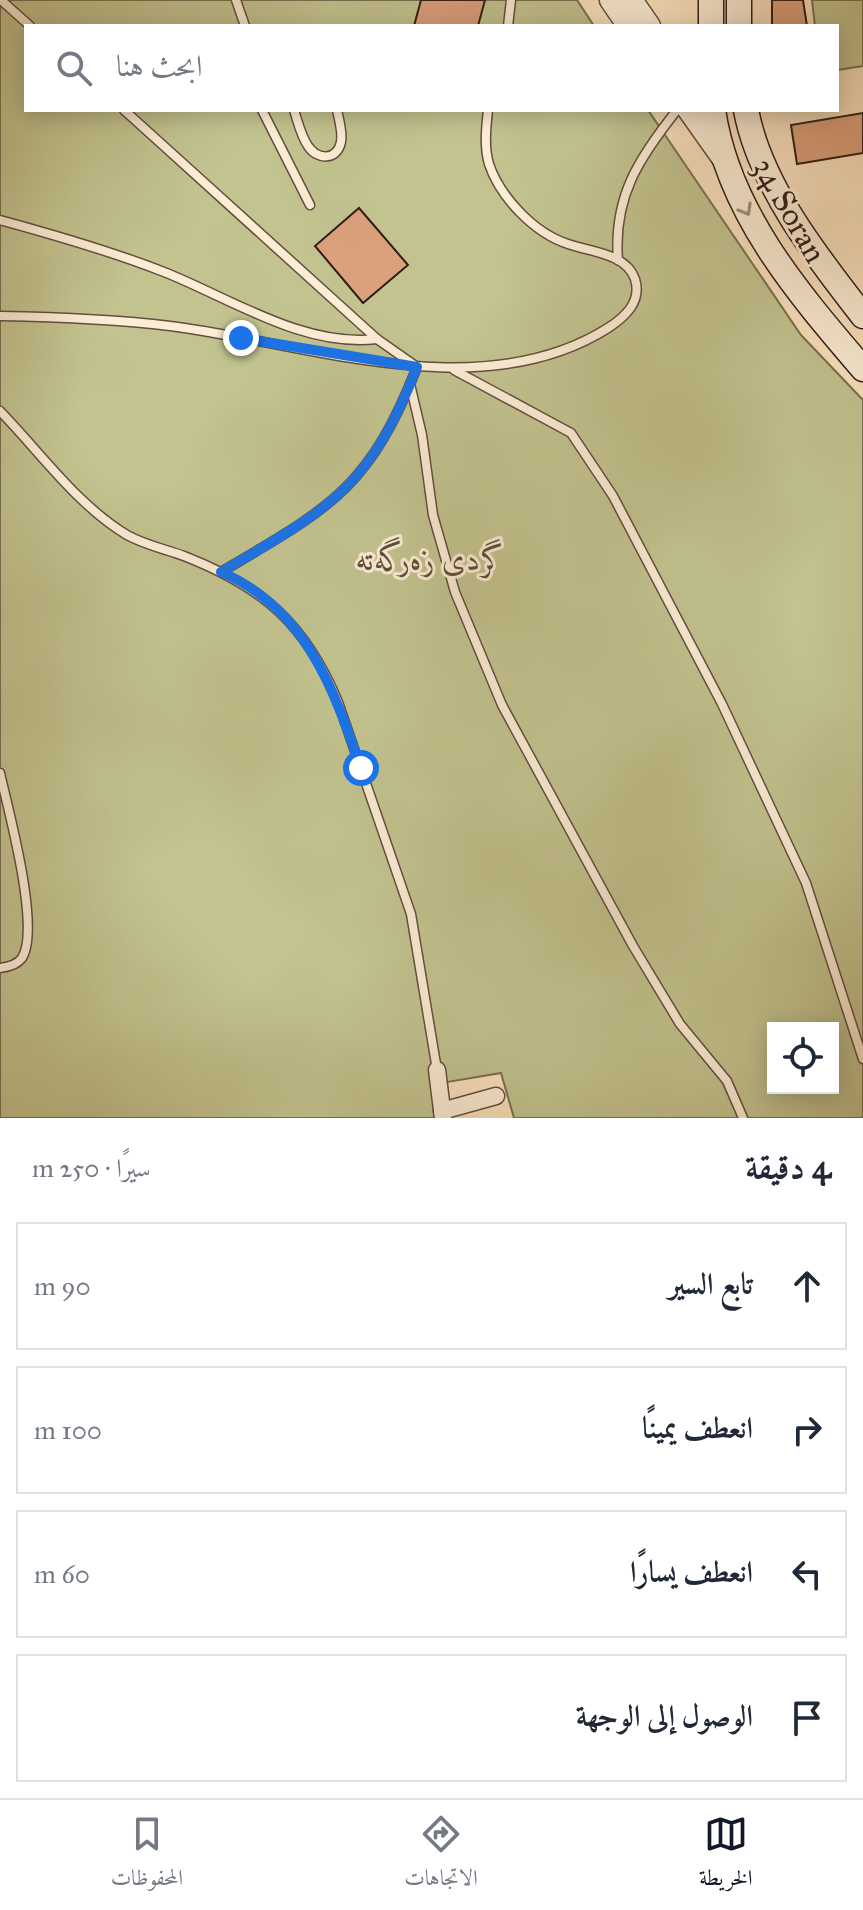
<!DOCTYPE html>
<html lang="ar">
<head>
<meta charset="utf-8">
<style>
  body { margin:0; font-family:"IM FELL Great Primer",Amiri,serif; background:#f2f2f3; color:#1f2937; direction:rtl }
  .controls { position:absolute; right:24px; bottom:24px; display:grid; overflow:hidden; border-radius:0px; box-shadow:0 4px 20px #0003 }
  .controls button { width:72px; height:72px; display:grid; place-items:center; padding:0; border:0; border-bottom:2px solid #e0e1e3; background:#fff; color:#1f2937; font:40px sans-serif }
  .stop { position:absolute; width:24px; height:24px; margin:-18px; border:6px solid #1a73e8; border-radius:50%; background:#fff }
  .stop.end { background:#1a73e8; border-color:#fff; box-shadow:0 2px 8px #0008 }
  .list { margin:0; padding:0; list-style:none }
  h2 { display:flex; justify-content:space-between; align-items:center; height:104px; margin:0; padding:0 32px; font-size:34px }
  h2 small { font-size:26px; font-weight:400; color:#747a83 }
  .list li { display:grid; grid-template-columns:52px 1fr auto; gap:24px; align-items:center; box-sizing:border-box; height:128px; margin:0 16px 16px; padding:0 16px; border:2px solid #e0e1e3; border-radius:0px }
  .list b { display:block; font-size:30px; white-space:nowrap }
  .list em { font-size:26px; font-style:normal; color:#747a83 }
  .icon { flex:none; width:44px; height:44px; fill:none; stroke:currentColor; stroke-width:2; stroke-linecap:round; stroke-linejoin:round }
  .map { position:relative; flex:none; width:863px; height:1118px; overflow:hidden; direction:ltr }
  .search { position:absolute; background:#fff; box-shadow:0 4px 20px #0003; left:24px; right:24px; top:24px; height:88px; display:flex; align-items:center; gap:20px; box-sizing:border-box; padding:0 28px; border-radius:0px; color:#747a83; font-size:30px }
  .sheet { height:680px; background:#fff }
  nav { display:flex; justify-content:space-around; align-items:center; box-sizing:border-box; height:112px; border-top:2px solid #e0e1e3; background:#fff; font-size:22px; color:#747a83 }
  nav a { display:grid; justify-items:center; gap:4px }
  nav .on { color:#111827 }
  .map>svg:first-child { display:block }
  .green { fill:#c2c38f; stroke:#797052; stroke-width:2; fill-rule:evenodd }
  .building { fill:#dba07c; stroke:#301d16; stroke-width:2 }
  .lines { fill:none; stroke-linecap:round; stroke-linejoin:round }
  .service-casing { stroke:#634e40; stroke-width:11 }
  .minor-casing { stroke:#634e40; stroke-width:19 }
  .tertiary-casing { stroke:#634e40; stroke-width:25 }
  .secondary-casing { stroke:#301d16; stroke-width:27 }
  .service { stroke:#fcedd5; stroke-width:8 }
  .minor { stroke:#fcedd5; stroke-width:16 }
  .tertiary { stroke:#fcedd5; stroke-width:22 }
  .secondary { stroke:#fcedd5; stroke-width:24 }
  .oneway { stroke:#a08f7f }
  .route { stroke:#1a73e8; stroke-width:10 }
  .labels { text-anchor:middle; stroke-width:6; stroke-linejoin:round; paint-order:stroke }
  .street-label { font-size:32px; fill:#301d16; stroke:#fcedd5 }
  .park-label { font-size:32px; font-style:italic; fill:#5c4f3a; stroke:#fcedd5 }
</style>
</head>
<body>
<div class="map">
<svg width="863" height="1118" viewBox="0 0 863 1118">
  <rect width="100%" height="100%" fill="#fbe3bf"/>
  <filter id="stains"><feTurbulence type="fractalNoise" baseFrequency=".0025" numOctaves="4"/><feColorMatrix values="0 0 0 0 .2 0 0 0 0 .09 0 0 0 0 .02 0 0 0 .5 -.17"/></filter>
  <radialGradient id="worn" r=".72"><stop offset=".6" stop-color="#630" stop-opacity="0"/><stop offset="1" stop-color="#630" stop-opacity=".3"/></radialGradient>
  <g class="green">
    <path d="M0,0H577L594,26H26V110H648L801,335L863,400V1118H514L501,1073L447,1082L449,1118H0ZM773,1028H833V1088H773Z"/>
    <polygon points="812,0 863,0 863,66 837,70 837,26 815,26"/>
  </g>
  <g class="building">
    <polygon points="421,0 485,0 478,26 414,26"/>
    <polygon points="772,0 803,0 807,26 772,26"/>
    <polygon points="863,113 863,153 797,164 791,125"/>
    <polygon points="359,208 408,265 363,303 315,246"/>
  </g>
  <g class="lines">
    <g class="service-casing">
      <g id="service">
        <polyline points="1,0 30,26"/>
        <polyline points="236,0 245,26"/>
        <polyline points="508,26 511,0"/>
        <path d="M124,110L377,339L417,367C369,490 329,508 221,572"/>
        <polyline points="262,110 310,205"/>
        <path d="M294,110C298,122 301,136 308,146C317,160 337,161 341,142C343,132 339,120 337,110"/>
        <path d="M0,220C55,235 111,251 164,272C230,298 304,348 377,339"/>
        <path d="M618,260C613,197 639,158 677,110"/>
        <path d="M0,316C57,317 113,319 170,326C307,343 480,409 608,328C625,317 642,302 635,279C626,253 590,252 568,244C534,233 500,197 489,164C484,147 486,128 488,110"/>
        <polyline points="454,370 571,433 613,496 722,704 806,883 863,1059"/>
        <polyline points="410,384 422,435 433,515 455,592 502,705 633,946 680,1024 727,1081 743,1118"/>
        <path d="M0,411C40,452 77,505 127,535C145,545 165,549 184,556C263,587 305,623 338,702L411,914L437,1070"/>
        <path d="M0,773C8,809 41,928 22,958C17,965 8,967 0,968"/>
      </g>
    </g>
    <g class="minor-casing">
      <g id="minor">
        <polyline points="437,1070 443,1118"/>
        <polyline points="442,1111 496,1096"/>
      </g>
    </g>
    <g class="tertiary-casing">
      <g id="tertiary">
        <polyline points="611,0 629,26"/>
        <polyline points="631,0 649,26"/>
        <polyline points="689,110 723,158"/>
      </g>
    </g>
    <g class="secondary-casing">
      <g id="secondary">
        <polyline points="711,0 711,26"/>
        <polyline points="739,26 739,0"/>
        <path d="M713,110C728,212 798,293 863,369"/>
        <path d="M746,110C760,185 817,257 863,316"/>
      </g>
    </g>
    <use href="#service" class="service"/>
    <use href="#minor" class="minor"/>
    <use href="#tertiary" class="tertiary"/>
    <use href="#secondary" class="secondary"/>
  </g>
  <defs><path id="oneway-chevron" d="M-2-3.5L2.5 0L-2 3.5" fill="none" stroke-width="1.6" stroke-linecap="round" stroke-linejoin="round" transform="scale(2)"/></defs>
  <use class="oneway" href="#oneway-chevron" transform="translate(746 210) rotate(60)"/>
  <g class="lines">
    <path class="route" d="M241,338L417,367C369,490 329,508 221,572C305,608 333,687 361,768"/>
  </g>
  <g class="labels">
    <g class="street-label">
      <text transform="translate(790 210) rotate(60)" y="11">34 Soran</text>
    </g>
    <g class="park-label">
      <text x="432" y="570">گردی زەرگەتە</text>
    </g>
  </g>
  <rect width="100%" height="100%" filter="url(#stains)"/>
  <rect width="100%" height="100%" fill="url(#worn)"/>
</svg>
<div class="controls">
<button><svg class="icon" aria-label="locate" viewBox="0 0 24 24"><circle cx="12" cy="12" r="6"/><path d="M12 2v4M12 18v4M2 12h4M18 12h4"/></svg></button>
</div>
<div class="stop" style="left:361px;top:768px"></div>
<div class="stop end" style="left:241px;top:338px"></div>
<div class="search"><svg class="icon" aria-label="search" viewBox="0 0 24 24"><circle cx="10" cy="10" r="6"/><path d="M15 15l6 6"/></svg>ابحث هنا</div>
</div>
<section class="sheet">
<h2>4 دقيقة<small>سيرًا · 250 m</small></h2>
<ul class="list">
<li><svg class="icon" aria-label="ahead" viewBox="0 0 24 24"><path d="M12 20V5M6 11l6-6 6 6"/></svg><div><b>تابع السير</b></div><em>90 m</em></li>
<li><svg class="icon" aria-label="right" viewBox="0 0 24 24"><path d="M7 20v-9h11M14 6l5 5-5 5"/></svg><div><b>انعطف يمينًا</b></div><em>100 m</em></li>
<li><svg class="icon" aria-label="left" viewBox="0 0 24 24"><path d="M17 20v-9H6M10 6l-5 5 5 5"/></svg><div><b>انعطف يسارًا</b></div><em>60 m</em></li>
<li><svg class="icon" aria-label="arrive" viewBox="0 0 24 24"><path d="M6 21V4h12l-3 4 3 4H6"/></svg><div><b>الوصول إلى الوجهة</b></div></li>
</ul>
</section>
<nav>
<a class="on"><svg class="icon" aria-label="map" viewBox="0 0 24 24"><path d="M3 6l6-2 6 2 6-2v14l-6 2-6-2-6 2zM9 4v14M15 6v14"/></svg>الخريطة</a>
<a><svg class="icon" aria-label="directions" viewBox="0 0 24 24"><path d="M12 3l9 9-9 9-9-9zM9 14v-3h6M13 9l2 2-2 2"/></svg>الاتجاهات</a>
<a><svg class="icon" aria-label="saved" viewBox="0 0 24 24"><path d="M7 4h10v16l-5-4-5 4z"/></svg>المحفوظات</a>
</nav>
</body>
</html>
